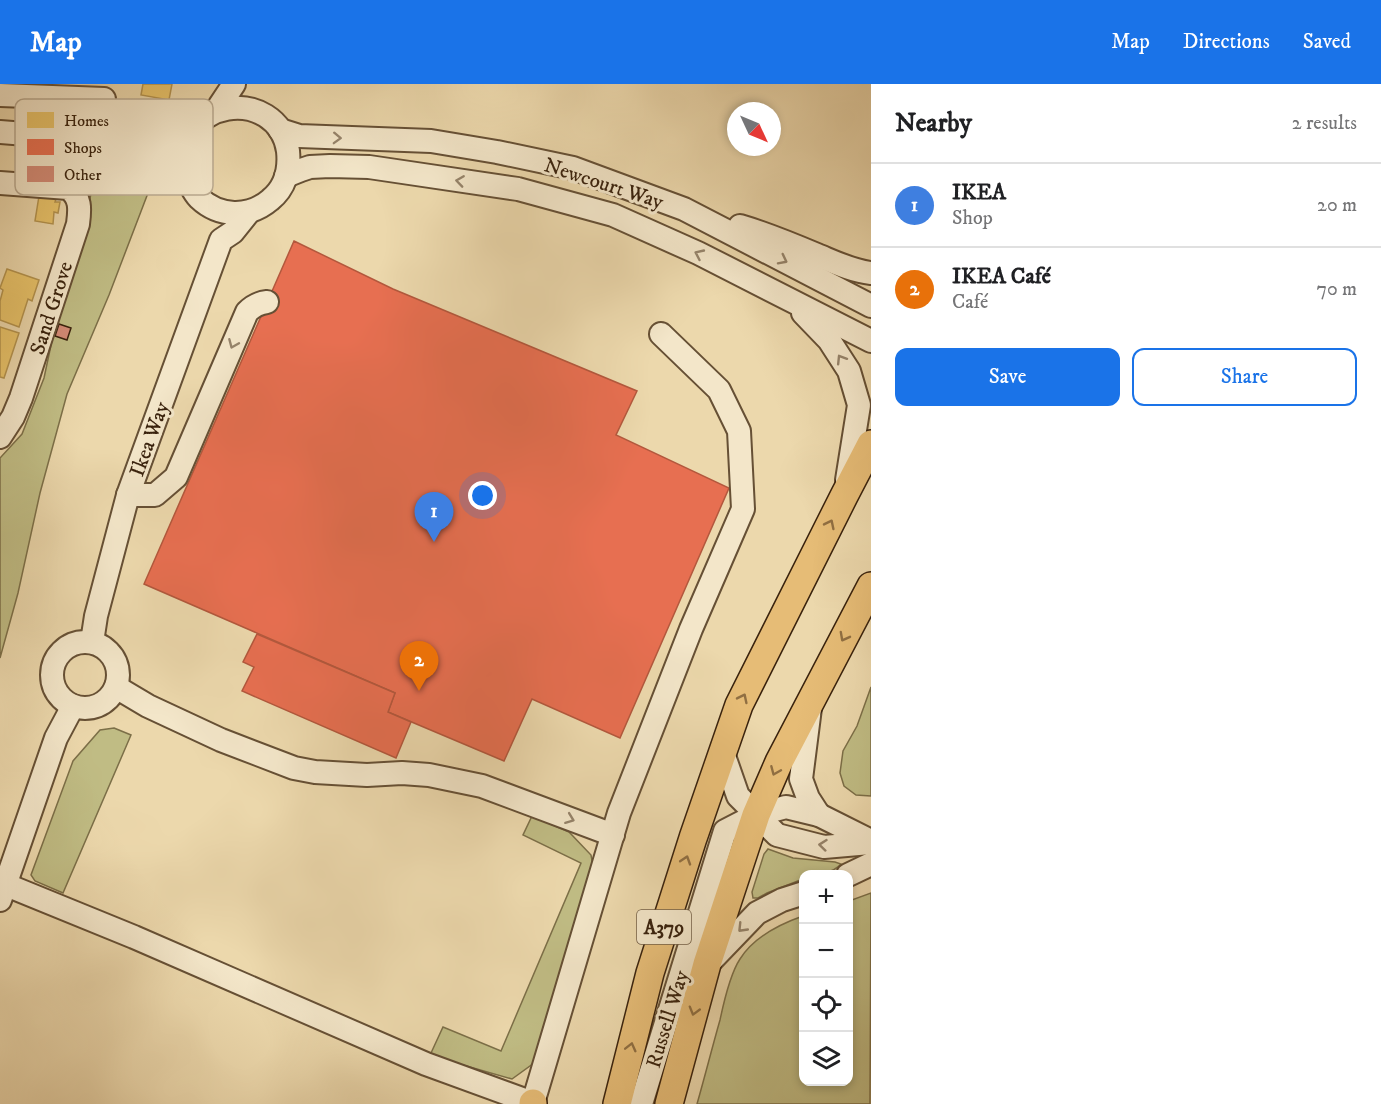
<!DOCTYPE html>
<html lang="en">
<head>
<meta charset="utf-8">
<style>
  body { margin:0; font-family:"IM FELL DW Pica",serif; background:#f2f2f2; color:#202124 }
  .controls { position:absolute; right:18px; bottom:18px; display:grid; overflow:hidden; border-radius:12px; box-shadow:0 3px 9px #0003 }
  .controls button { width:54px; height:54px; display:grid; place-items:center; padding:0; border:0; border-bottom:2px solid #e0e0e0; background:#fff; color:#202124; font:30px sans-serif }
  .compass { position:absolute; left:727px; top:18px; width:54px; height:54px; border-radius:50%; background:#fff; box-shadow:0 3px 9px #0003; rotate:134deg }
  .you { position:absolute; left:483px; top:412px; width:21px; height:21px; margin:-15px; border:4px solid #fff; border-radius:50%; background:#1a73e8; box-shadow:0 0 0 9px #1a73e833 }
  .badge { display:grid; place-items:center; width:39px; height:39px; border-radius:50%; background:#1a73e8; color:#fff; font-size:20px; font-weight:700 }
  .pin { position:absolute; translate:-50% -50px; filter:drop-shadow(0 2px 3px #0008) }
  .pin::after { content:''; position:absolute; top:32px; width:21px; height:18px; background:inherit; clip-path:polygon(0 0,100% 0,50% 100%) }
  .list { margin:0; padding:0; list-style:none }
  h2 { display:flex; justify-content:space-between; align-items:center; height:78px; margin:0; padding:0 24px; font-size:26px }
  h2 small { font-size:20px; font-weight:400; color:#757577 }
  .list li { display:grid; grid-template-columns:39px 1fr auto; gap:18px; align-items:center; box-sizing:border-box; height:84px; padding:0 24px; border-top:2px solid #e0e0e0 }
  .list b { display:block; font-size:22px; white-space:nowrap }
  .list p { margin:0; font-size:20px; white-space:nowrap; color:#757577 }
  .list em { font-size:20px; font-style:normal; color:#757577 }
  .actions { display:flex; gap:12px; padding:18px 24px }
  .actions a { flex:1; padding:14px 0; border:2px solid #1a73e8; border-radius:12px; text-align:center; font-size:21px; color:#1a73e8 }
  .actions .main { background:#1a73e8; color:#fff }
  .icon { flex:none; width:33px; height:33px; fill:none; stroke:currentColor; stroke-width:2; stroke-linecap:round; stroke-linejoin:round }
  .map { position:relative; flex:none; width:871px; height:1020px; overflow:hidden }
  header { display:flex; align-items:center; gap:36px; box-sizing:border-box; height:84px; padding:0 30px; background:#1a73e8; color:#fff }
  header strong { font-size:28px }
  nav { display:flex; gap:33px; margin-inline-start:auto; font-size:21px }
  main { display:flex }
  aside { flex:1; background:#fff }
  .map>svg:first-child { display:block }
  .green { fill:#c0bc84; stroke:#7c6f48; stroke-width:1.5 }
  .homes { fill:#e9c46a; stroke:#b4934e; stroke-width:1.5 }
  .shops { fill:#e76f51; stroke:#b3583d; stroke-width:1.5 }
  .building { fill:#d48b77; stroke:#39220d; stroke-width:1.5 }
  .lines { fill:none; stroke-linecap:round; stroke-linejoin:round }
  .minor-casing { stroke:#665035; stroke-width:26 }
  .major-casing { stroke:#39220d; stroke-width:30 }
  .minor { stroke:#f3e6c9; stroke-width:22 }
  .major { stroke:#e6bc76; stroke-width:27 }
  .oneway { stroke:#96846b }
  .oneway2 { stroke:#906f42 }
  .labels { text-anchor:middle; stroke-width:6; stroke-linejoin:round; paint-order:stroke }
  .shield { fill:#f3e6c9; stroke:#715d45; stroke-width:1.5 }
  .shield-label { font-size:20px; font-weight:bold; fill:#39220d }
  .street-label { font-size:21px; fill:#39220d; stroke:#f3e6c9 }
  .key { fill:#f3e6c9; stroke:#bbab91; stroke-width:1.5 }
  .key-label { font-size:16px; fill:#39220d }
</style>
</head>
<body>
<header>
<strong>Map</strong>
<nav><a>Map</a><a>Directions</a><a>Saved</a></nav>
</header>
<main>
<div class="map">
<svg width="871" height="1020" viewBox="0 0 871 1020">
  <rect width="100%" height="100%" fill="#ecd8ac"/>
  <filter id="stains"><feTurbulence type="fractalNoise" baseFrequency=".00333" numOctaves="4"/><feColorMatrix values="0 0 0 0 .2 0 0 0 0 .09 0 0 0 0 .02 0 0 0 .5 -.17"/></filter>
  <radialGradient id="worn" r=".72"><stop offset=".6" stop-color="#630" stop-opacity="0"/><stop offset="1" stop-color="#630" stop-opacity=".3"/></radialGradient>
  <g class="green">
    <polygon points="95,86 127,95 148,109 109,211 67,310 40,409 18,509 0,574 0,374 22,350 44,294 60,219 88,126"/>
    <polygon points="871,603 871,712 856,711 844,702 840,689 843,667 857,642"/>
    <polygon points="114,644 131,651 63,809 35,797 31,791 73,677 100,646"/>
    <polygon points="532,732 569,748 591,771 594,787 534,979 512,995 435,973 431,969 443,943 501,967 581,779 523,751"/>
    <path d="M768,765L793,774L835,778L841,780C833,790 816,790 804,790L803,795L767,809L758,814H753L752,808L764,770Z"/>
    <path d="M871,809L870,1020H697C705,992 712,964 720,936C724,917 730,890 740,875C754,853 780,840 803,832L804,998H848L849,817Z"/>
  </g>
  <g class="homes">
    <polygon points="143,0 172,0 169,16 141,11"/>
    <polygon points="39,112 56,115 55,118 60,118 58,129 54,128 53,140 35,137"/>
    <polygon points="7,185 39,196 32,217 28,215 19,243 0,236 0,217 3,206 0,204"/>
    <polygon points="0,243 19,249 4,294 0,293"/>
  </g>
  <g class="shops">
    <polygon points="294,157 393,205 637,307 616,351 729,404 620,654 532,615 504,677 388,628 395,609 144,500"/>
    <polygon points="257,550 395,609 388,628 411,638 396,674 242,607 254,583 243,578"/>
  </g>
  <polygon class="building" points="59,240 71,244 67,256 55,252"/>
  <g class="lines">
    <g class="minor-casing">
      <g id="minor">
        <polyline points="0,11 104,15"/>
        <polyline points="216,27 234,0"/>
        <polyline points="280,46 299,52 431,57 497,68 573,84 684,125 871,222"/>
        <polyline points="0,48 125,58 153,63 168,58"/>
        <path d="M153,63C163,72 179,85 187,95C191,101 193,108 199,114C219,133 249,134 270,116C285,104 290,86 288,67C278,1 170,11 186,94"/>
        <polyline points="286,92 301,86 310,83 330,82 369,83 518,105 613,131 698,169 871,257"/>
        <path d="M0,99L68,104C81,113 80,125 78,140L21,314L13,333L0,353"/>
        <path d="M740,142C767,150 791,160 817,171C834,178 852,187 871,189"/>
        <polyline points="803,229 829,256 849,287 859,321 847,396"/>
        <path d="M128,411H155L176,393L247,228C253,222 258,219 267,218"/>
        <circle cx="85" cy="591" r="33"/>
        <polyline points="92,558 96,532 128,411 221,156 233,148 249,128"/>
        <polyline points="116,603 148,622 221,656 294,684 315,688 367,691 402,689 429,691 482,702 613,751"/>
        <polyline points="810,624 801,695 808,714 819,731"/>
        <polyline points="723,669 738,712 777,751 824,763 871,759"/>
        <polyline points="848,791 871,780"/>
        <polyline points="4,800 134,853 426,980 533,1019 619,729 691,545 743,425 739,347 719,306 661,250"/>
        <polyline points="0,816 56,654 73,622"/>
        <polyline points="708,880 757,829 782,816 804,809"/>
        <polyline points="641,1020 725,747 756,731 786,723 819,731 871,757"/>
      </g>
    </g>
    <g class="major-casing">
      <g id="major">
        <polyline points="533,1020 533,1019"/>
        <polyline points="617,1020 650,889 693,754 739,621 844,412 871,360"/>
        <polyline points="669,1020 707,880 756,731 779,678 871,502"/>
      </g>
    </g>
    <use href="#minor" class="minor"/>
    <use href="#major" class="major"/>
  </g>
  <defs><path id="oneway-chevron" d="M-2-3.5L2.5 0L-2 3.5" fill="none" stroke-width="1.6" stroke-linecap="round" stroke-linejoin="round" transform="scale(1.5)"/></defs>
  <g class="oneway">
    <use href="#oneway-chevron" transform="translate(337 54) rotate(2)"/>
    <use href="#oneway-chevron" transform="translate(460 97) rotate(-172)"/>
    <use href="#oneway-chevron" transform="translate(699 170) rotate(-155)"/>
    <use href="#oneway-chevron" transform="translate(783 176) rotate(27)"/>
    <use href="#oneway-chevron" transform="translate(233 260) rotate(113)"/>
    <use href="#oneway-chevron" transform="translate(841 275) rotate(-122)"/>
    <use href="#oneway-chevron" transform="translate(570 735) rotate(21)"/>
    <use href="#oneway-chevron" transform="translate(823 761) rotate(-174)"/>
    <use href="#oneway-chevron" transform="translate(742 844) rotate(134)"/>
  </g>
  <g class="oneway2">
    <use href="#oneway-chevron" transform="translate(830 440) rotate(-64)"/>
    <use href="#oneway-chevron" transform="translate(844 553) rotate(118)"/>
    <use href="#oneway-chevron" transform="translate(743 614) rotate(-64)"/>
    <use href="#oneway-chevron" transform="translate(775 687) rotate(113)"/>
    <use href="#oneway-chevron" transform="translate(686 776) rotate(-72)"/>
    <use href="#oneway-chevron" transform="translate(694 927) rotate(106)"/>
    <use href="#oneway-chevron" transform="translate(631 963) rotate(-76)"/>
  </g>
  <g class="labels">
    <rect class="shield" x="637" y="826" width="54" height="34" rx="4.5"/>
    <g class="shield-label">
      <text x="664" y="850">A379</text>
    </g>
    <g class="street-label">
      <text transform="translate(604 99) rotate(18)" y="7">Newcourt Way</text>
      <text transform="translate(51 224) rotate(-72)" y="7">Sand Grove</text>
      <text transform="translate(149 355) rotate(-70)" y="7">Ikea Way</text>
      <text transform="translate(667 935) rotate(-73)" y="7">Russell Way</text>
    </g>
  </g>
  <rect x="15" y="15" width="198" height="96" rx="9" class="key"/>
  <rect x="27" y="28" width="27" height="16" fill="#e9c46a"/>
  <rect x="27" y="55" width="27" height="16" fill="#e76f51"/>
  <rect x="27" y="82" width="27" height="16" fill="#d48b77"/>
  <g class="key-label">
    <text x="64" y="42">Homes</text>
    <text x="64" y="69">Shops</text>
    <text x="64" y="96">Other</text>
  </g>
  <rect width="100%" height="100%" filter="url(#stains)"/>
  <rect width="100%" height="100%" fill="url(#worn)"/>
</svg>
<div class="controls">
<button>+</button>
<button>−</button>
<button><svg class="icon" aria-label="locate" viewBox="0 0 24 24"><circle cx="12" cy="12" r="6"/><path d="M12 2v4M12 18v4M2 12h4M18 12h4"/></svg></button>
<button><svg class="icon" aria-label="layers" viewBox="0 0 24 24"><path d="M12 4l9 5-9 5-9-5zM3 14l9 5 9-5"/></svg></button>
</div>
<svg class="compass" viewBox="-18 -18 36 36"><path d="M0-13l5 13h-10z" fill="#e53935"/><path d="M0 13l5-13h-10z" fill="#757577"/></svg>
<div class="you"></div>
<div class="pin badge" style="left:434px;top:458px;background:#3f7fe0">1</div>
<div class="pin badge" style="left:419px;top:607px;background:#e8710a">2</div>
</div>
<aside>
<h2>Nearby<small>2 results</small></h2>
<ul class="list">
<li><span class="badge" style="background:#3f7fe0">1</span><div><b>IKEA</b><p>Shop</p></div><em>20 m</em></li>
<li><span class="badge" style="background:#e8710a">2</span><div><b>IKEA Café</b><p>Café</p></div><em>70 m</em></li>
</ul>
<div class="actions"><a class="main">Save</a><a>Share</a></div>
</aside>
</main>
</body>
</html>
